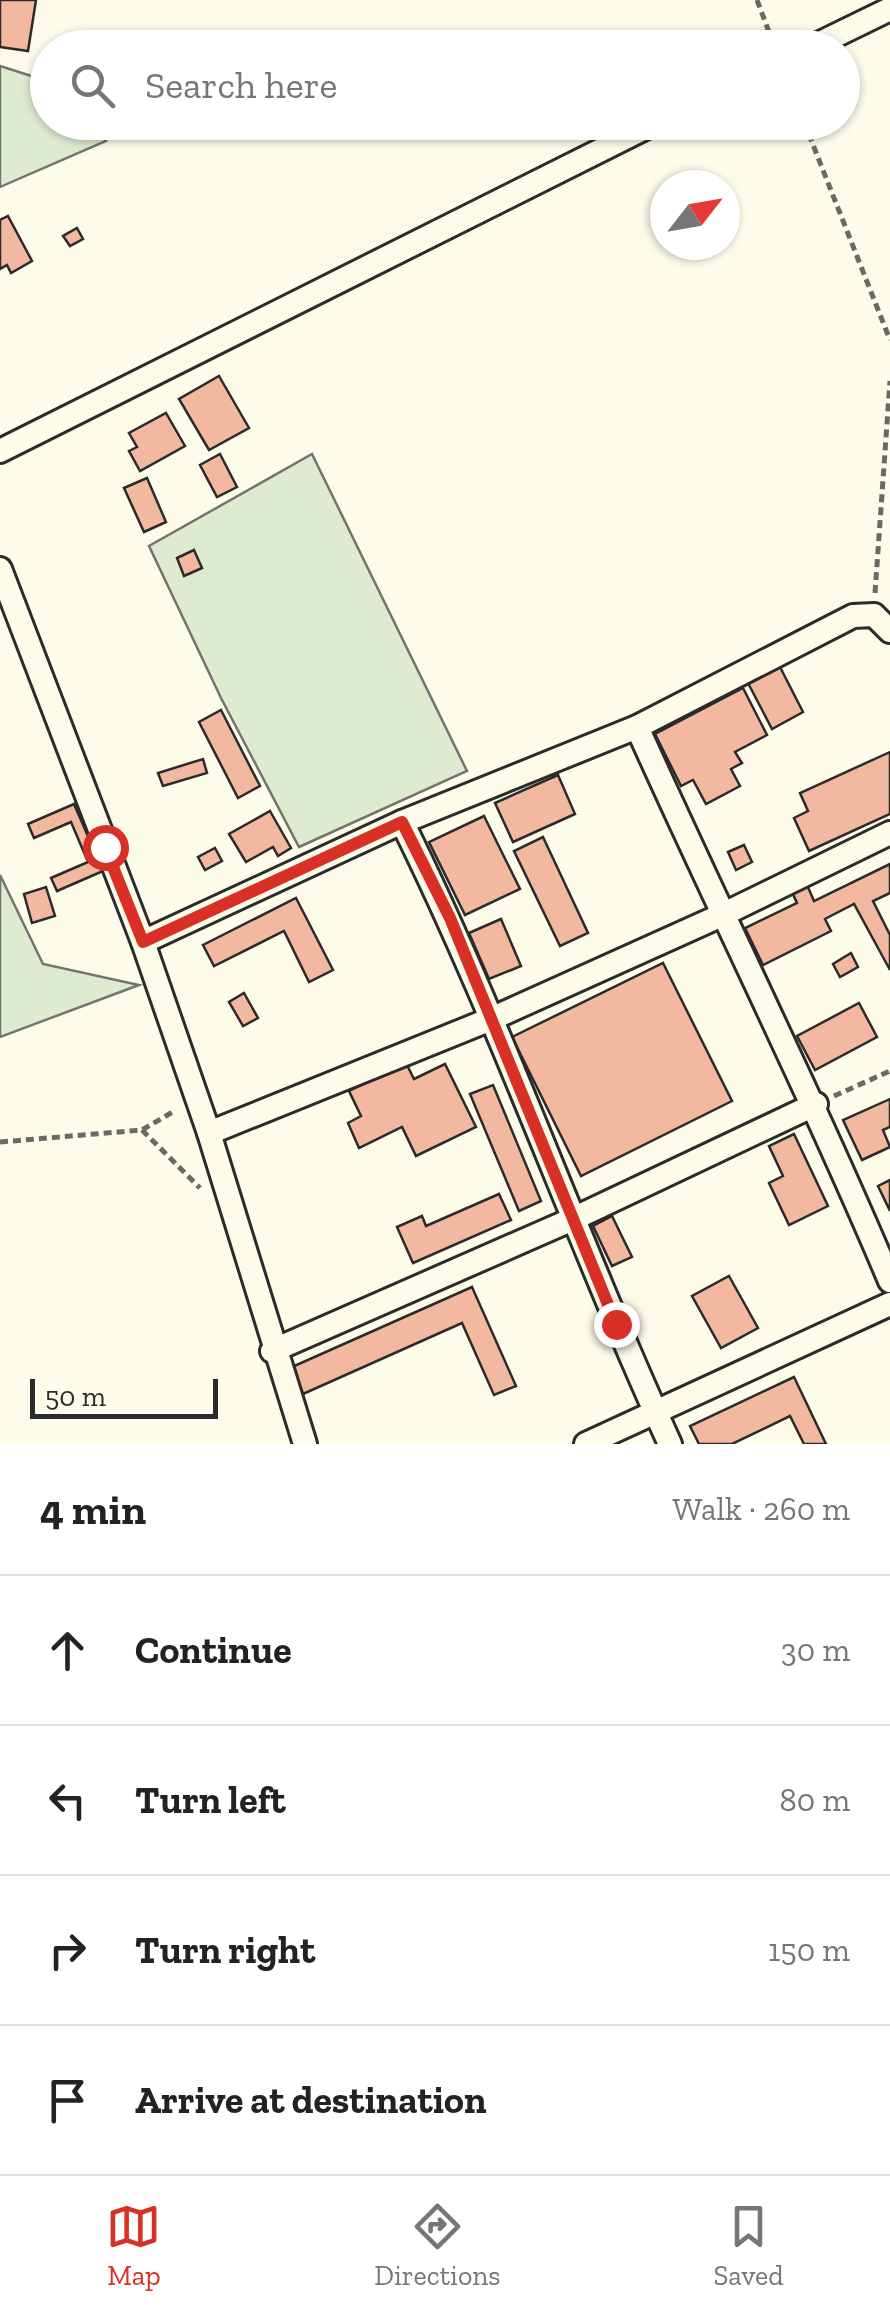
<!DOCTYPE html>
<html lang="en">
<head>
<meta charset="utf-8">
<style>
  body { margin:0; font-family:"Zilla Slab",serif; background:#f6f6f6; color:#222 }
  .compass { position:absolute; left:650px; top:170px; width:90px; height:90px; border-radius:50%; background:#fff; box-shadow:0 2px 8px #0004; rotate:59deg }
  .scale { position:absolute; left:30px; bottom:25px; width:188px; box-sizing:border-box; padding-left:10px; border:5px solid #2b2b2b; border-top:0; font-size:28px; line-height:35px; white-space:nowrap; color:#2b2b2b; -webkit-text-stroke:8px #fdfbea; paint-order:stroke }
  .stop { position:absolute; width:30px; height:30px; margin:-22px; border:8px solid #d93025; border-radius:50%; background:#fff }
  .stop.end { background:#d93025; border-color:#fff; box-shadow:0 2px 10px #0008 }
  .list { margin:0; padding:0; list-style:none }
  h2 { display:flex; justify-content:space-between; align-items:center; height:130px; margin:0; padding:0 40px; font-size:42px }
  h2 small { font-size:32px; font-weight:400; color:#767676 }
  .list li { display:grid; grid-template-columns:65px 1fr auto; gap:30px; align-items:center; box-sizing:border-box; height:150px; padding:0 40px; border-top:2px solid #e0e0e0 }
  .list b { display:block; font-size:38px; white-space:nowrap }
  .list em { font-size:32px; font-style:normal; color:#767676 }
  .icon { flex:none; width:55px; height:55px; fill:none; stroke:currentColor; stroke-width:2; stroke-linecap:round; stroke-linejoin:round }
  .map { position:relative; flex:none; width:890px; height:1444px; overflow:hidden }
  .search { position:absolute; background:#fff; box-shadow:0 2px 8px #0004; left:30px; right:30px; top:30px; height:110px; display:flex; align-items:center; gap:25px; box-sizing:border-box; padding:0 35px; border-radius:55px; color:#767676; font-size:38px }
  .sheet { height:730px; background:#fff }
  nav { display:flex; justify-content:space-around; align-items:center; box-sizing:border-box; height:140px; border-top:2px solid #e0e0e0; background:#fff; font-size:28px; color:#767676 }
  nav a { display:grid; justify-items:center; gap:5px }
  nav .on { color:#d93025 }
  .map>svg:first-child { display:block }
  .green { fill:#deebd1; stroke:#74746e; stroke-width:2.5 }
  .building { fill:#f2b8a0; stroke:#2b2b2b; stroke-width:2.5 }
  .lines { fill:none; stroke-linecap:round; stroke-linejoin:round }
  .minor-casing { stroke:#2b2b2b; stroke-width:28 }
  .path { stroke:#6a6964; stroke-width:5; stroke-dasharray:8 5; stroke-linecap:butt }
  .minor { stroke:#fdfbea; stroke-width:22 }
  .route { stroke:#d93025; stroke-width:12 }
</style>
</head>
<body>
<div class="map">
<svg width="890" height="1444" viewBox="0 0 890 1444">
  <rect width="100%" height="100%" fill="#fdfbea"/>
  <g class="green">
    <polygon points="0,66 47,81 48,122 95,123 106,141 0,187"/>
    <polygon points="312,454 467,771 299,847 221,698 149,546"/>
    <polygon points="0,875 43,964 139,985 0,1037"/>
  </g>
  <g class="building">
    <polygon points="0,0 36,0 28,51 0,47"/>
    <polygon points="8,216 32,261 11,273 7,265 0,269 0,220"/>
    <polygon points="77,228 83,239 70,246 63,236"/>
    <polygon points="219,376 249,428 209,450 179,399"/>
    <polygon points="166,413 185,446 140,471 129,451 137,447 129,433"/>
    <polygon points="220,454 237,487 217,497 200,465"/>
    <polygon points="147,478 166,522 144,532 124,488"/>
    <polygon points="194,550 202,568 184,576 177,558"/>
    <polygon points="780,667 803,712 772,729 748,683"/>
    <polygon points="743,688 767,735 735,752 742,763 731,769 740,786 706,804 693,780 681,786 655,734"/>
    <polygon points="221,710 260,786 238,798 199,722"/>
    <polygon points="890,752 890,814 809,851 794,818 808,811 800,793"/>
    <polygon points="203,759 207,773 163,786 158,773"/>
    <polygon points="558,775 575,814 513,842 495,803"/>
    <polygon points="74,804 103,871 57,891 51,878 88,862 71,822 34,838 28,824"/>
    <polygon points="270,811 291,848 278,856 273,847 246,862 229,834"/>
    <polygon points="484,816 520,889 465,915 429,842"/>
    <polygon points="543,837 588,933 560,946 514,851"/>
    <polygon points="744,845 752,862 736,870 728,852"/>
    <polygon points="215,848 222,861 205,870 198,857"/>
    <polygon points="890,864 890,893 873,901 890,935 890,970 854,904 825,919 831,931 763,965 745,928 797,903 792,892 807,885 814,901"/>
    <polygon points="46,887 55,916 32,923 24,894"/>
    <polygon points="296,898 333,970 309,982 284,931 214,966 203,945"/>
    <polygon points="501,919 521,966 489,979 469,933"/>
    <polygon points="851,953 858,967 840,977 833,964"/>
    <polygon points="663,963 732,1101 581,1176 512,1037"/>
    <polygon points="244,993 258,1018 243,1026 229,1002"/>
    <polygon points="859,1003 877,1037 815,1070 797,1036"/>
    <polygon points="406,1063 414,1079 445,1064 476,1127 416,1156 402,1127 359,1148 348,1123 361,1116 349,1091"/>
    <polygon points="493,1085 541,1201 519,1211 470,1094"/>
    <polygon points="890,1099 890,1127 883,1130 890,1147 862,1160 843,1120"/>
    <polygon points="794,1134 828,1206 789,1225 769,1183 783,1176 769,1146"/>
    <polygon points="890,1180 890,1211 878,1186"/>
    <polygon points="499,1194 511,1220 413,1263 397,1227 422,1216 426,1226"/>
    <polygon points="612,1216 632,1257 612,1266 593,1226"/>
    <polygon points="729,1276 758,1328 721,1348 692,1296"/>
    <polygon points="472,1287 516,1386 494,1395 462,1323 303,1394 292,1367"/>
    <polygon points="794,1377 826,1444 804,1444 790,1416 732,1444 699,1444 690,1426"/>
  </g>
  <g class="lines">
    <g class="minor-casing">
      <g id="minor">
        <polyline points="810,48 890,9"/>
        <polyline points="0,451 657,122"/>
        <polyline points="0,569 143,942 209,1133 305,1444"/>
        <path d="M637,727C720,912 811,1094 890,1281"/>
        <path d="M402,822C502,1024 576,1239 670,1444"/>
        <polyline points="143,942 402,822 637,727 853,616 874,615 890,631"/>
        <polyline points="209,1133 491,1019 722,915 890,833"/>
        <polyline points="272,1351 573,1219 816,1104"/>
        <polyline points="586,1444 890,1304"/>
      </g>
    </g>
    <g class="path">
      <polyline points="757,0 775,48"/>
      <polyline points="804,122 890,340"/>
      <polyline points="875,593 890,381"/>
      <polyline points="834,1096 890,1071"/>
      <polyline points="142,1130 200,1188"/>
      <polyline points="0,1142 142,1130 176,1110"/>
    </g>
    <use href="#minor" class="minor"/>
  </g>
  <g class="lines">
    <polyline class="route" points="105,847 143,942 402,822 450,918 616,1324"/>
  </g>
</svg>
<svg class="compass" viewBox="-18 -18 36 36"><path d="M0-13l5 13h-10z" fill="#e53935"/><path d="M0 13l5-13h-10z" fill="#767676"/></svg>
<div class="scale">50 m</div>
<div class="stop" style="left:105px;top:847px"></div>
<div class="stop end" style="left:616px;top:1324px"></div>
<div class="search"><svg class="icon" aria-label="search" viewBox="0 0 24 24"><circle cx="10" cy="10" r="6"/><path d="M15 15l6 6"/></svg>Search here</div>
</div>
<section class="sheet">
<h2>4 min<small>Walk · 260 m</small></h2>
<ul class="list">
<li><svg class="icon" aria-label="ahead" viewBox="0 0 24 24"><path d="M12 20V5M6 11l6-6 6 6"/></svg><div><b>Continue</b></div><em>30 m</em></li>
<li><svg class="icon" aria-label="left" viewBox="0 0 24 24"><path d="M17 20v-9H6M10 6l-5 5 5 5"/></svg><div><b>Turn left</b></div><em>80 m</em></li>
<li><svg class="icon" aria-label="right" viewBox="0 0 24 24"><path d="M7 20v-9h11M14 6l5 5-5 5"/></svg><div><b>Turn right</b></div><em>150 m</em></li>
<li><svg class="icon" aria-label="arrive" viewBox="0 0 24 24"><path d="M6 21V4h12l-3 4 3 4H6"/></svg><div><b>Arrive at destination</b></div></li>
</ul>
</section>
<nav>
<a class="on"><svg class="icon" aria-label="map" viewBox="0 0 24 24"><path d="M3 6l6-2 6 2 6-2v14l-6 2-6-2-6 2zM9 4v14M15 6v14"/></svg>Map</a>
<a><svg class="icon" aria-label="directions" viewBox="0 0 24 24"><path d="M12 3l9 9-9 9-9-9zM9 14v-3h6M13 9l2 2-2 2"/></svg>Directions</a>
<a><svg class="icon" aria-label="saved" viewBox="0 0 24 24"><path d="M7 4h10v16l-5-4-5 4z"/></svg>Saved</a>
</nav>
</body>
</html>
